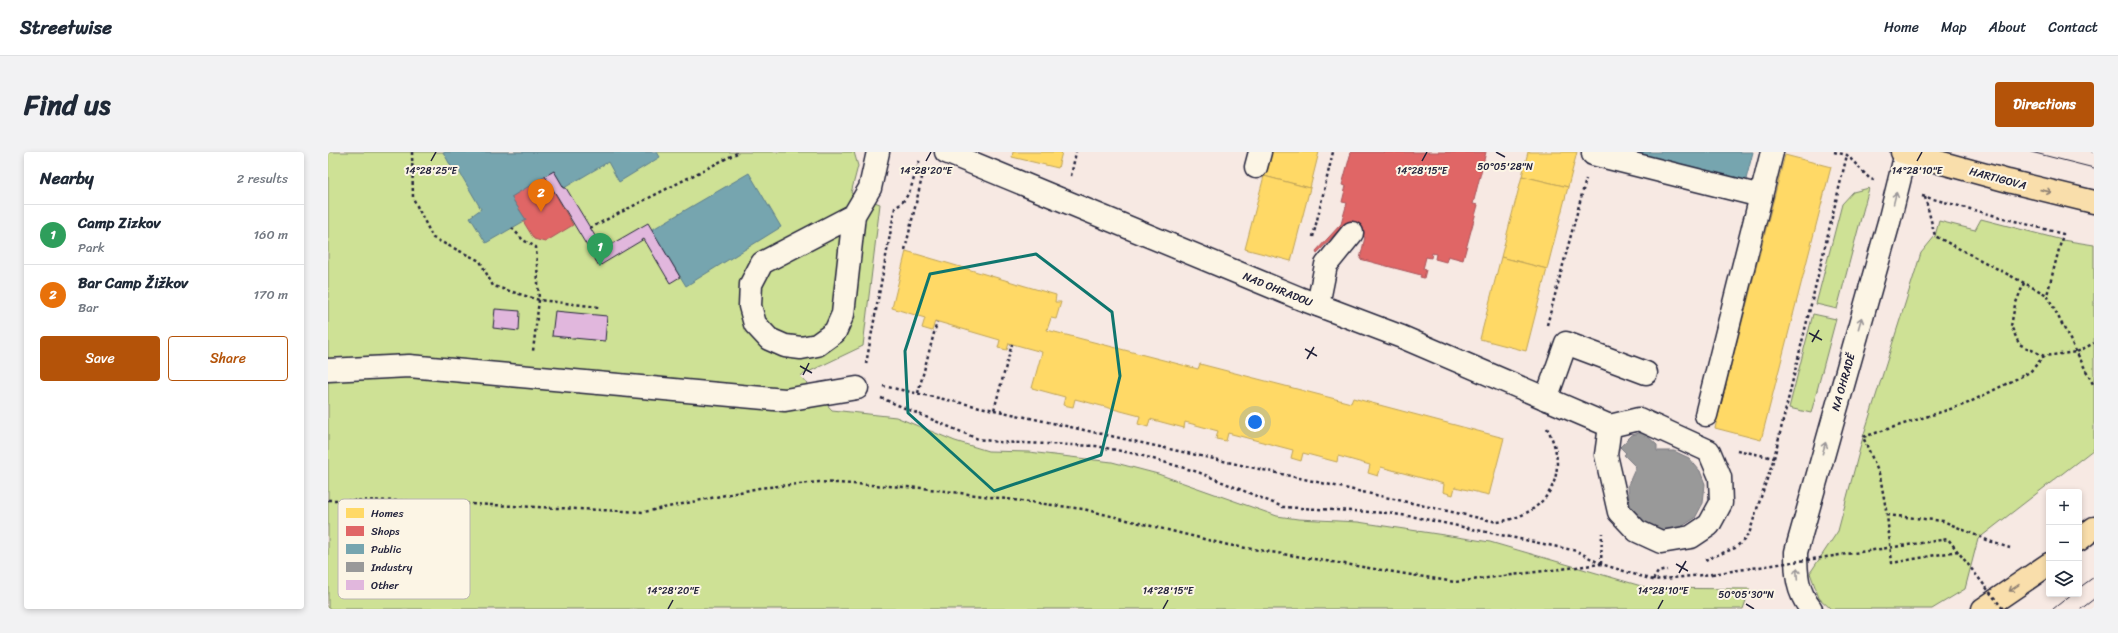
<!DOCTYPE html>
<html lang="en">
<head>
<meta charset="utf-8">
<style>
  body { margin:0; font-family:Sriracha,sans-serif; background:#f2f2f3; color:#1f2937 }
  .controls { position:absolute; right:12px; bottom:12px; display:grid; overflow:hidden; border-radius:4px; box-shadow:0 2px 6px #0003 }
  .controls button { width:36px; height:36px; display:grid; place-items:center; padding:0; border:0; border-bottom:1px solid #e0e1e3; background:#fff; color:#1f2937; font:20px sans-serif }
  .you { position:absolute; left:927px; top:270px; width:14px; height:14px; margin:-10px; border:3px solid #fff; border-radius:50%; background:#1a73e8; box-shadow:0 0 0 6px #1a73e833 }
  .badge { display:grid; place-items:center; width:26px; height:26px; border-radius:50%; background:#b45309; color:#fff; font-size:13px; font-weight:700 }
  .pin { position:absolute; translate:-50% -33px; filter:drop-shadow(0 1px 2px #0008) }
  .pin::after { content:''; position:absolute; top:21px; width:14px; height:12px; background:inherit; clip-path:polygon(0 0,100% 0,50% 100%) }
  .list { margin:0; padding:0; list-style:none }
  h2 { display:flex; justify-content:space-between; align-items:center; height:52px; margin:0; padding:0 16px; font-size:17px }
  h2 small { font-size:13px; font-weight:400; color:#747a83 }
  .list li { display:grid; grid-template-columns:26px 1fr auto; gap:12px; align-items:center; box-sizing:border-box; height:60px; padding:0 16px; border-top:1px solid #e0e1e3 }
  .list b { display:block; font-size:15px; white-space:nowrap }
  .list p { margin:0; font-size:13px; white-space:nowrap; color:#747a83 }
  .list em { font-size:13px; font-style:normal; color:#747a83 }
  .actions { display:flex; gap:8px; padding:12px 16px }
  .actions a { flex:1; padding:9px 0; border:1px solid #b45309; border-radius:4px; text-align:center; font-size:14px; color:#b45309 }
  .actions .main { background:#b45309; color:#fff }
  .icon { flex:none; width:22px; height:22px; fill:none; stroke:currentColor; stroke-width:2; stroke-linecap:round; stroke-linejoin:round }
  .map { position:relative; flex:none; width:1766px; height:457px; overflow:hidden; border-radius:4px }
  header { display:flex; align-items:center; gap:24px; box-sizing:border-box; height:56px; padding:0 20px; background:#fff; border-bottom:1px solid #e0e1e3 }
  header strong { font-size:19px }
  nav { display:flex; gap:22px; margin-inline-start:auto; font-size:14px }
  .intro { display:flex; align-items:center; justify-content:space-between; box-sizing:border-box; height:96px; padding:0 24px }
  h1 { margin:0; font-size:28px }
  .button { padding:10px 18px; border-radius:4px; background:#b45309; color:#fff; font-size:14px; font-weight:700 }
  main { display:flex; gap:24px; padding:0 24px }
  aside { flex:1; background:#fff; border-radius:4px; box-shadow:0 2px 6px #0003 }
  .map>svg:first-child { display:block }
  .green { fill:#cee195; stroke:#788268 }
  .homes { fill:#ffd966; stroke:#bda259 }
  .shops { fill:#e06666; stroke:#a75259 }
  .public { fill:#76a5af; stroke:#5d7e8c }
  .industry { fill:#999; stroke:#75757d }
  .building { fill:#e1b7dd; stroke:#22223b }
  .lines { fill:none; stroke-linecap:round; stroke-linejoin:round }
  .minor-casing { stroke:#22223b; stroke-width:25 }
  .major-casing { stroke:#22223b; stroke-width:25 }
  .path { stroke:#22223b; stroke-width:2.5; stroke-dasharray:3 3; stroke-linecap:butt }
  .minor { stroke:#fcf5e5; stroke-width:22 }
  .major { stroke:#f9deab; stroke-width:22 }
  .tram { stroke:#22223b; stroke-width:1 }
  .path-bridge { stroke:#22223b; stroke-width:2.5; stroke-dasharray:3 3; stroke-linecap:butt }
  .oneway { stroke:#8e8073 }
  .oneway2 { stroke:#9a9698 }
  .marked { fill:none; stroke:#0f766e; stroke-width:3; stroke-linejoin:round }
  .ticks { fill:none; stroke:#22223b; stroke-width:1.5 }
  .labels { text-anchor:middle; stroke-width:4; stroke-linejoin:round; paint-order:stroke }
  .street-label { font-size:11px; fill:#22223b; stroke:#fcf5e5 }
  .key { fill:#fcf5e5; stroke:#bbb6b2; stroke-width:1 }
  .key-label { font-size:11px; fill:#22223b }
  .ticks-label { font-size:10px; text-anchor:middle; fill:#22223b; stroke:#fcf5e5; stroke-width:4; stroke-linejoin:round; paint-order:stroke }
</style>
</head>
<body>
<header>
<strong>Streetwise</strong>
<nav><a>Home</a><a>Map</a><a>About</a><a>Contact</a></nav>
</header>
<div class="intro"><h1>Find us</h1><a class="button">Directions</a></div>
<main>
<aside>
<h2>Nearby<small>2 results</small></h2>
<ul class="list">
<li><span class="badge" style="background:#2e9e5b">1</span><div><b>Camp Zizkov</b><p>Park</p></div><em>160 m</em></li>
<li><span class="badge" style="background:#e8710a">2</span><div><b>Bar Camp Žižkov</b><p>Bar</p></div><em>170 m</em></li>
</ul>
<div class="actions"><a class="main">Save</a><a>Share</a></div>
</aside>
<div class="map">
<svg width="1766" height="457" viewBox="0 0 1766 457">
  <rect width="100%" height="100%" fill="#f7e9e3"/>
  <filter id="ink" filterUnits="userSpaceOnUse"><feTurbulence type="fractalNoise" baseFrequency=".025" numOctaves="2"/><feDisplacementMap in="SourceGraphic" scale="8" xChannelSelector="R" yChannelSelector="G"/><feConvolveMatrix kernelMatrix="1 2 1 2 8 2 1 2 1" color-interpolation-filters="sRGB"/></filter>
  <g filter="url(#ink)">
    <g class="green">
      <polygon points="0,0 526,0 530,14 523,41 552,52 535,194 472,224 504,258 568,265 627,289 660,299 701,300 784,310 830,322 949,364 970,367 1030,370 1162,390 1320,436 1422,437 1415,457 0,457"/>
      <polygon points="1541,36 1509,157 1488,152 1514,52 1525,40"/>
      <polygon points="1653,67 1734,88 1766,93 1766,297 1650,387 1637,437 1604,457 1503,457 1491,446 1482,421 1510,379 1535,285 1593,101 1607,84 1611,69 1647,78"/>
      <polygon points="1485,162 1508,167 1483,261 1461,256"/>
    </g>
    <g class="homes">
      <polygon points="685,0 734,0 730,16 684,5"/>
      <polygon points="942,0 991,0 982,36 936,24"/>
      <polygon points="1200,0 1249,0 1240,35 1194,24"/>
      <polygon points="1457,3 1503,15 1433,288 1387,276"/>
      <polygon points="936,24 982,36 963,109 917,97"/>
      <polygon points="1194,24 1240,35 1219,117 1173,105"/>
      <polygon points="578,99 728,143 727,150 733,150 728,167 723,166 719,178 870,217 872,212 1023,251 1025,246 1176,286 1161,343 1127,335 1125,343 1115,340 1116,332 1053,315 1050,324 1040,321 1042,313 1010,304 1009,310 975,301 973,309 963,306 965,298 900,281 898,289 888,287 890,279 857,270 856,276 822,267 820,275 810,272 812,264 747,247 745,255 735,253 737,245 704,236 714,200 681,191 679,198 670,196 672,188 607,169 604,179 594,176 597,166 564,156"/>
      <polygon points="1173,105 1219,117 1198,199 1152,187"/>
    </g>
    <g class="shops">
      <polygon points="1023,0 1158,0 1145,52 1150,53 1135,108 1120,104 1118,110 1107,107 1108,102 1104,101 1103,106 1098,105 1095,117 1098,118 1096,126 1092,125 1093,123 1032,107 1037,85 1012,77 989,101 988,99 1013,72 1019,51 1014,50 1018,34 1014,33"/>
      <polygon points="217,24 245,73 217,90 206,87 195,69 198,68 183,45"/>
    </g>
    <g class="public">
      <polygon points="115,0 329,0 332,5 291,30 280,10 236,36 226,19 183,45 198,68 158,91 142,65 153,57 129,16 125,18"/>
      <polygon points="1297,0 1425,0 1417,31"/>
      <polygon points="421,21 453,75 358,134 323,77 325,77"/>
    </g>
    <polygon class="industry" points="1315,280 1329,293 1329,299 1346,299 1361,306 1372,319 1377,332 1375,351 1367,366 1353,375 1336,378 1319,374 1307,363 1301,350 1300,333 1308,315 1296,303 1298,301 1292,295 1304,283"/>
    <g class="building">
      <polygon points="226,19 236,36 238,36 275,97 320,71 352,125 342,131 316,87 271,114 217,24"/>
      <polygon points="167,157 192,159 191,179 165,176"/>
      <polygon points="227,159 279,164 277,189 224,184"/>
    </g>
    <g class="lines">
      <g class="minor-casing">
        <g id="minor">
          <polyline points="618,0 971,146 1074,185 1282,274"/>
          <polyline points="1265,0 1265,2 1433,44 1444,0"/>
          <polyline points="928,15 932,0"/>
          <polyline points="526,63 434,111 423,132 422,154 427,172 441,187 457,194 473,196 489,193 507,180 515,162 526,63 542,36 550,0"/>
          <polyline points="990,153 998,113 1024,81"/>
          <polyline points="0,218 81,214 457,248 529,236"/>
          <polyline points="1218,247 1238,191 1318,221"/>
          <polyline points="1378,263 1433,44"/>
          <polygon points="1311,267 1381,299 1392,325 1393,351 1381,373 1363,385 1333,390 1309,379 1291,360 1278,303 1282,274"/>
          <path d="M1483,457C1469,440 1468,422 1468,400L1561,70L1578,1"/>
        </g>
      </g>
      <g class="major-casing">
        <g id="major">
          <polyline points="1574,0 1680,29 1766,50"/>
          <polyline points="1751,388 1766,376"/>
          <polyline points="1655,457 1721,412"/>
        </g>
      </g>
      <g class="path">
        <polyline points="84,0 85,46 105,86 152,109 165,134 211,148 271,155"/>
        <polyline points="1506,0 1519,3 1542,27 1546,28"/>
        <polyline points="743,24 748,0"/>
        <polyline points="1594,44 1735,82 1719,143 1766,234"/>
        <polyline points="1597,45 1607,84 1719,143"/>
        <polyline points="184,76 195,88 208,95 211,148 205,199"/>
        <polyline points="262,76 411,0"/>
        <polyline points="985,85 1005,0"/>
        <polyline points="577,98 596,17"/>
        <polyline points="1696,131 1687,153 1683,174 1691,192 1716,204 1749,200 1766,191"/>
        <polyline points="1219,173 1258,27"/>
        <path d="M538,212L567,56C585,45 584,26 592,8"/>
        <polyline points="555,234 666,258 684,192"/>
        <polyline points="590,241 609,170"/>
        <polyline points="553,246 650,287 670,290 768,294 808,302 870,320 955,355 1059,361 1087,365 1249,399 1273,412 1325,428 1384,422"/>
        <path d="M666,258L1169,370C1220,363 1244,322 1219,276"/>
        <polyline points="1409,298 1446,306"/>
        <polyline points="0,348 78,349 316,360 431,336 491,330 594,336 755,357 900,393 1127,430 1273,412"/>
        <polyline points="1559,363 1615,369 1666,391 1682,396"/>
        <polyline points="1630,399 1564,411 1559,363 1552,324 1535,285 1638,252 1702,220 1716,204"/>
        <polyline points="1377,408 1407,396 1416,388 1422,379 1426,366 1446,306 1519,3"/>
        <polyline points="1273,412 1274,381"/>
        <polyline points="1325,428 1330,420 1339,418"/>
      </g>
      <use href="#minor" class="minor"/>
      <use href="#major" class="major"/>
      <g class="tram">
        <polyline points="1703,0 1766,16"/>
        <polyline points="1764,0 1766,0"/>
        <polyline points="1751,436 1766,425"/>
        <polyline points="1725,457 1744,442"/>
        <polyline points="1753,457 1766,447"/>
      </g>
      <polyline class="path-bridge" points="1384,422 1620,387 1675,457"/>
    </g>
    <defs><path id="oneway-shaft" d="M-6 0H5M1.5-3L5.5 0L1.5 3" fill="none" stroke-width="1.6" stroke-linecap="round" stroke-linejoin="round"/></defs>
    <g class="oneway">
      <use href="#oneway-shaft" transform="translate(1718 39) rotate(13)"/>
      <use href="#oneway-shaft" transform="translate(1686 436) rotate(146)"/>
    </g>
    <g class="oneway2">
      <use href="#oneway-shaft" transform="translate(1567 46) rotate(-76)"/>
      <use href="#oneway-shaft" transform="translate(1532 171) rotate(-74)"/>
      <use href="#oneway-shaft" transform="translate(1496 296) rotate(-74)"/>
      <use href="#oneway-shaft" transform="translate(1469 422) rotate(-93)"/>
    </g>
  </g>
  <path class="marked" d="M708,102L784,160L792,224L773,303L666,339L580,261L577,199L602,122Z"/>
  <path class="ticks" d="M1168,0L1177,5M103,9L108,0M598,9L603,0M1094,9L1099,0M1589,9L1594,0M1481,181L1494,188M1484,190L1491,178M977,197L989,204M979,207L986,195M472,214L484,221M475,223L481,211M1348,412L1360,419M1351,421L1358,409M1418,452L1426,457M340,457L345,448M835,457L840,448M1330,457L1335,448"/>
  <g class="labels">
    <g class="street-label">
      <text transform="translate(1670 26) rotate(15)" y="4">HARTIGOVA</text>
      <text transform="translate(950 137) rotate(22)" y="4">NAD OHRADOU</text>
      <text transform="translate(1515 230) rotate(-74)" y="4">NA OHRADĚ</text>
    </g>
  </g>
  <rect x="10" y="347" width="132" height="100" rx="6" class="key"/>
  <rect x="18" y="356" width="18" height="10" fill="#ffd966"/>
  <rect x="18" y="374" width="18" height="10" fill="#e06666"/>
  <rect x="18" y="392" width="18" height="10" fill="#76a5af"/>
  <rect x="18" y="410" width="18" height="10" fill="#999"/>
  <rect x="18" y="428" width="18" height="10" fill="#e1b7dd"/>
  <g class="key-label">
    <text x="43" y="365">Homes</text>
    <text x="43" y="383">Shops</text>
    <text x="43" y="401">Public</text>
    <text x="43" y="419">Industry</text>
    <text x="43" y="437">Other</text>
  </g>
  <g class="ticks-label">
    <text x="1177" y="18">50°05'28"N</text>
    <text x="103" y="22">14°28'25"E</text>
    <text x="598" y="22">14°28'20"E</text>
    <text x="1094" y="22">14°28'15"E</text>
    <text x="1589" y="22">14°28'10"E</text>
    <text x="345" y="442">14°28'20"E</text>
    <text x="840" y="442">14°28'15"E</text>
    <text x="1335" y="442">14°28'10"E</text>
    <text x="1418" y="446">50°05'30"N</text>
  </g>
</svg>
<div class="controls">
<button>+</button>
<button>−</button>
<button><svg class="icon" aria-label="layers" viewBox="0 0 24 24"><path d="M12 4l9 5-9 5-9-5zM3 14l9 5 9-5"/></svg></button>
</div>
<div class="you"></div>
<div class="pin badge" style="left:272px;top:114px;background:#2e9e5b">1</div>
<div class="pin badge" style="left:213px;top:60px;background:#e8710a">2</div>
</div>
</main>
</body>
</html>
